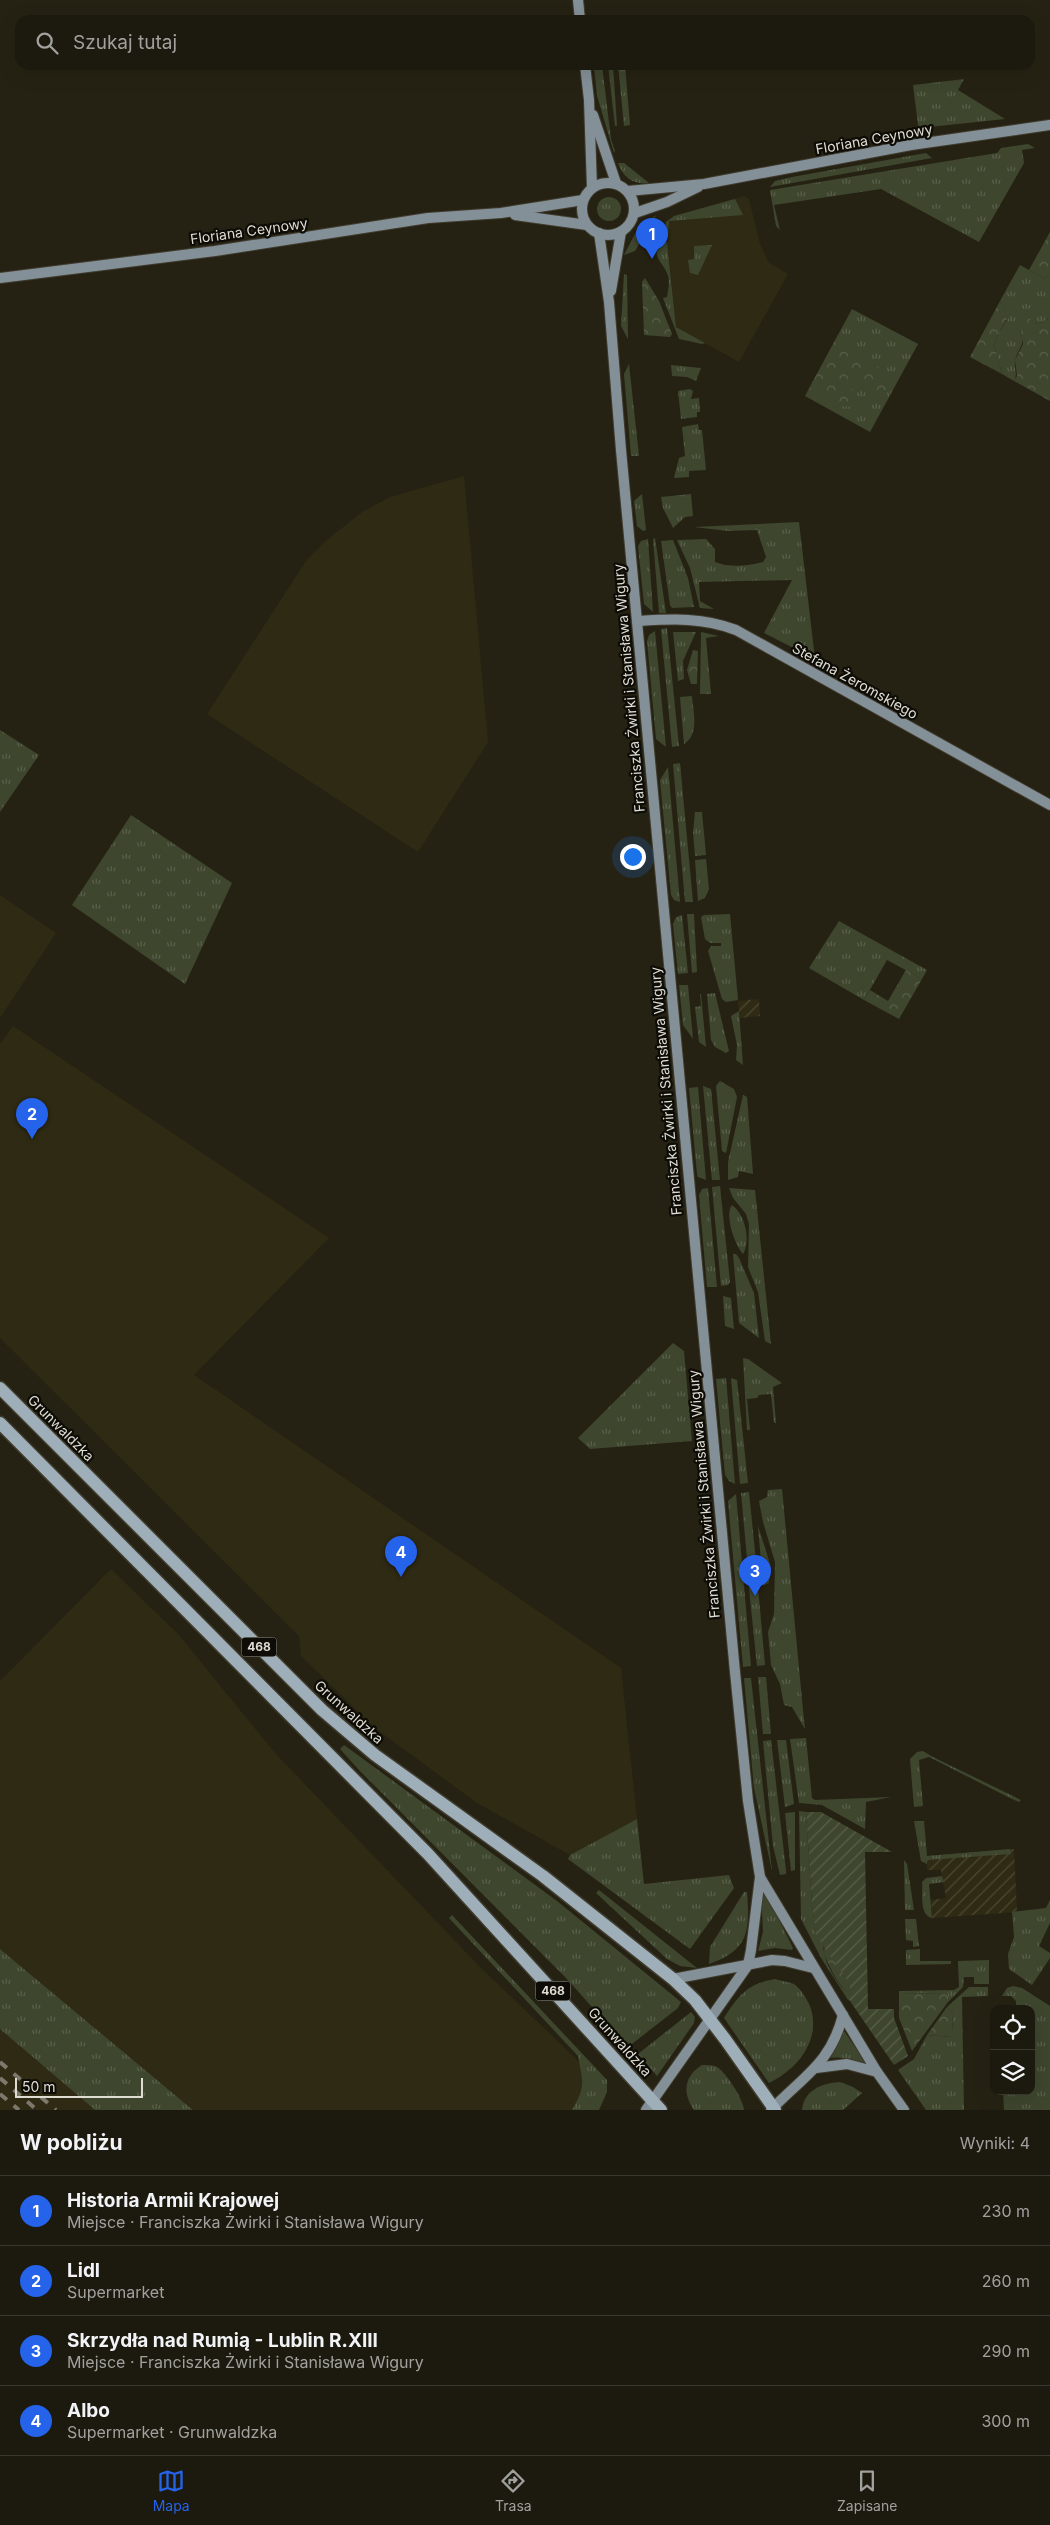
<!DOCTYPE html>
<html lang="pl">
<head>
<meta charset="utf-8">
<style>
  body { margin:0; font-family:Inter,sans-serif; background:#252317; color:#f1f3f6 }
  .controls { position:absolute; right:15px; bottom:15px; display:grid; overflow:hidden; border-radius:10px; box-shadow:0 5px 20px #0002 }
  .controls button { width:45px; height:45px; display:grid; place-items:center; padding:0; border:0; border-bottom:1px solid #3a382e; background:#1c1a0e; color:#f1f3f6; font:25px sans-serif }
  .scale { position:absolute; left:15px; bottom:12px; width:128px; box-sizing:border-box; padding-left:5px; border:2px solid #dfddd3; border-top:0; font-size:14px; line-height:18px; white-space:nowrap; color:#dfddd3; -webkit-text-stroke:4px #0d0c06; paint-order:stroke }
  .you { position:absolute; left:632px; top:856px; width:18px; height:18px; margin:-12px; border:4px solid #fff; border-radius:50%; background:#1a73e8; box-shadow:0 0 0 8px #1a73e833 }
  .badge { display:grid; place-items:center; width:32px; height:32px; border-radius:50%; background:#2563eb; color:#fff; font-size:16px; font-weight:700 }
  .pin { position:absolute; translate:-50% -41px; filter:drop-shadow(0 1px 2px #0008) }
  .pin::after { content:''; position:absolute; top:26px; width:18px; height:15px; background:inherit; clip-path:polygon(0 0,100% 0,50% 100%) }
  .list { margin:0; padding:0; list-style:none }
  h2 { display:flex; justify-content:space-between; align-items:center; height:65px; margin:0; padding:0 20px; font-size:21px }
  h2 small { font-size:16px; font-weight:400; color:#a0a19e }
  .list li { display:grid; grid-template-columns:32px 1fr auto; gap:15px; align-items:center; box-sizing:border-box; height:70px; padding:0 20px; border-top:1px solid #3a382e }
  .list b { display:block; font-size:19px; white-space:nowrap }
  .list p { margin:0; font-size:16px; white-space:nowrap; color:#a0a19e }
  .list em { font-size:16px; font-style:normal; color:#a0a19e }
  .icon { flex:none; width:28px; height:28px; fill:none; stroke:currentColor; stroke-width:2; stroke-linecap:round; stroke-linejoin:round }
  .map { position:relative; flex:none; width:1050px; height:2110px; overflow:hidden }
  .search { position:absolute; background:#1c1a0e; box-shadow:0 5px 20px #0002; left:15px; right:15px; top:15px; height:55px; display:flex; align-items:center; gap:12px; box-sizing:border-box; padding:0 18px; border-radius:15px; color:#a0a19e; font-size:19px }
  .sheet { height:345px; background:#1c1a0e }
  nav { display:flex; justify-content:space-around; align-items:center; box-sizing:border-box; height:70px; border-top:1px solid #3a382e; background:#1c1a0e; font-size:14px; color:#a0a19e }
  nav a { display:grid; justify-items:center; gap:2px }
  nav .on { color:#2563eb }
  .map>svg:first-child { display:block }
  .built { fill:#2f2a13 }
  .industrial { fill:url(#industrial-furrows) }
  .grass { fill:url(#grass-tufts) }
  .forest { fill:url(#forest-crowns) }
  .garden { fill:url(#garden-furrows) }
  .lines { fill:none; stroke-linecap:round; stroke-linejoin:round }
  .secondary-casing { stroke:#403c2e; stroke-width:12 }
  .primary-casing { stroke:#403c2e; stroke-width:15 }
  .secondary { stroke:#849098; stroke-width:10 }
  .primary { stroke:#9fafb9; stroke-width:12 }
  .rail { stroke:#7c796c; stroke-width:4; stroke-dasharray:9 9; stroke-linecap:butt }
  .labels { text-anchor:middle; stroke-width:4.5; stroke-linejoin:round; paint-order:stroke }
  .shield { fill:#0d0c06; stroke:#a09e96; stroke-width:1 }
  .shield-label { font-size:12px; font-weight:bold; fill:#dfddd3 }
  .street-label { font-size:14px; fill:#dfddd3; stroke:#0d0c06 }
</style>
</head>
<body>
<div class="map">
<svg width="1050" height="2110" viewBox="0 0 1050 2110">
  <defs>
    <pattern id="industrial-furrows" width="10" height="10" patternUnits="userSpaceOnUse" patternTransform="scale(1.25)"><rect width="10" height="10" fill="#2f2a13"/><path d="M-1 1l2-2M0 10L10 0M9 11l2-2" fill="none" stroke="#4d4834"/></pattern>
    <pattern id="grass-tufts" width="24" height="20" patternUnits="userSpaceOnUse" patternTransform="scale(1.25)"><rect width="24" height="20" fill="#3e462e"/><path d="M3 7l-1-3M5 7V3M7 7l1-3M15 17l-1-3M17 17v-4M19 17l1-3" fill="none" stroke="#59604b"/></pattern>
    <pattern id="forest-crowns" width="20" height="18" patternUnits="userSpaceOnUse" patternTransform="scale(1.25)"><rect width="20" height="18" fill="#3e462e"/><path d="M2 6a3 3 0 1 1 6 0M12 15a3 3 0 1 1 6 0" fill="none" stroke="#59604b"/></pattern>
    <pattern id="garden-furrows" width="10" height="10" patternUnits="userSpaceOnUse" patternTransform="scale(1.25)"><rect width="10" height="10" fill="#3e462e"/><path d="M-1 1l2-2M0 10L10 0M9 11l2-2" fill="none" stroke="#59604b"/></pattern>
  </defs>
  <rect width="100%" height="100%" fill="#262213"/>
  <g class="built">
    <polygon points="744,196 749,199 760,244 769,263 788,274 739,362 676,327 666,226 666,222 674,216"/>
    <polygon points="464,476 488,742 418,852 207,714 306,561 328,539 362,512 390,497"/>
    <polygon points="0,895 56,933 0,1018"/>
    <polygon points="13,1026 329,1238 194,1375 621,1668 637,1819 570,1855 477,1803 375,1728 301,1656 299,1636 0,1338 0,1044"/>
    <polygon points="111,1569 179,1635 275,1753 482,1969 596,2078 579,2110 193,2110 0,1949 0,1681"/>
    <polygon points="0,2029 95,2110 0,2110"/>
  </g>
  <g class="industrial">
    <polygon points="759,999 760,1016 740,1018 738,1001"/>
    <polygon points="1014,1849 1017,1912 932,1918 931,1900 946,1898 941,1870 927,1870 927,1856"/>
  </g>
  <g class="grass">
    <polygon points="602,65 611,139 615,151 614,153 597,96 594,66"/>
    <polygon points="608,65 613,65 617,126 615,126"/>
    <polygon points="618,65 625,65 630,125 624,126"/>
    <polygon points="964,79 958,90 1005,119 920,128 918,125 913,85"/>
    <polygon points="1028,144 1035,148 1022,150 1024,163 979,242 881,189 774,205 780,230 776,226 770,190 997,153 1001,148"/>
    <polygon points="926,153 932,158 770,187 775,181 792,177"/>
    <path d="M618,163H624L649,183C634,185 623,178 618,163Z"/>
    <circle cx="609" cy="209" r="12"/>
    <polygon points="735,199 743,215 669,221 668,235 663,234 666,222 674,216"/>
    <polygon points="656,215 635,251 624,255 637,230"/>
    <path d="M667,242L676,327L705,343L702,344L679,339L663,298L667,297C668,290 670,283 668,276C665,263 645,253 667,242Z"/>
    <polygon points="712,245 698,275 690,273 688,260 694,259 694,246"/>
    <path d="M1020,265L1045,279L1050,273V316L1044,322L1034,324L1030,322L1020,330C1026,347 1018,347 1015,361C1014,369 1018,374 1014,381L1002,374L994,346L996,338L1008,318L1000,301Z"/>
    <polygon points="624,274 627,275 628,339 621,326"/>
    <polygon points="852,309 918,344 870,432 805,396"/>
    <polygon points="629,364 639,456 631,456 624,374"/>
    <polygon points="671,365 701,368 696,381 687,377 672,376"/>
    <polygon points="690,389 693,391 691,399 699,398 700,412 697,412 697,417 681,419 678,391"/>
    <polygon points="698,424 699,430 702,430 706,470 689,471 689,477 674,478 679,458 685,456 682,427"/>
    <polygon points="642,494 646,530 643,531 637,526 634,501"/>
    <polygon points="691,494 693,516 685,517 673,528 663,508 661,497"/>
    <path d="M799,522L815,659L764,633L792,580L699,582L700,601L714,609L700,608L690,568L677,540L706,539L715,549V562C730,568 748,566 763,562L766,557L757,530L728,531L694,527Z"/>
    <polygon points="655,538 666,613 659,613 653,539"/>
    <polygon points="648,539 653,612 644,604 638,546 641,541"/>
    <polygon points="673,540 688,578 694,607 672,608 670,605 661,541"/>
    <polygon points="667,628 679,746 672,747 661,629"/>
    <polygon points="655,631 666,747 656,739 647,641 649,635"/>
    <polygon points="673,632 696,632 683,661 684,679 678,681"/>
    <polygon points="701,632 719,636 706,638 711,694 700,694"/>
    <path d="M692,696C693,712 700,734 684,744L680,697Z"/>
    <polygon points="0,730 39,755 0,812"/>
    <polygon points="680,763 693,902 685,902 673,764"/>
    <polygon points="668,767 680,902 674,900 671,895 660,780"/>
    <polygon points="695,812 702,812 706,855 695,856 693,833"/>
    <polygon points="131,815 232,883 185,984 72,905"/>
    <polygon points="706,859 709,889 705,898 698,901 695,860"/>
    <polygon points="687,914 694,914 697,972 692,973"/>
    <polygon points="730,914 738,1000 726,1002 722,999 708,951 711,946 721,946 721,943 710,943 705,939 701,917 704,915"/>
    <polygon points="682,915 688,973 678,974 673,924 676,917"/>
    <polygon points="839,921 927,970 922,979 887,960 864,1000 809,968"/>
    <polygon points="679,985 688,985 693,1039 683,1025"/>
    <polygon points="715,993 729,1051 726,1053 715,1047 711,1040 707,994"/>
    <polygon points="700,994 701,994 706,1047 699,1042 695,1007 701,1006"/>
    <polygon points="739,1011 743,1065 736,1060 737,1045 731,1016"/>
    <polygon points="720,1081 734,1089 737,1097 726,1153 722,1151 716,1086"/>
    <polygon points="703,1086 711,1089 720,1180 712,1180"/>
    <polygon points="698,1087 706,1180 698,1177 697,1174 689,1088"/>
    <polygon points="743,1095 747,1097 753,1174 739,1171 738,1177 728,1180 728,1162"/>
    <polygon points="720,1186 730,1282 728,1285 721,1286 712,1187"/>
    <polygon points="708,1188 717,1287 707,1287 699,1195 702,1189"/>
    <polygon points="729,1188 755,1190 771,1344 765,1341 758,1292 748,1267 749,1224 746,1214 733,1198"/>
    <path d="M732,1205C745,1214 751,1241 743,1254C735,1246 724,1214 732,1205Z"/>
    <polygon points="733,1254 736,1254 739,1258 754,1293 759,1338 739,1323"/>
    <polygon points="723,1296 731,1298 734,1329 725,1326"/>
    <polygon points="673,1343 684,1351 692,1441 590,1449 578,1438"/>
    <polygon points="743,1358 748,1359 782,1383 773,1387 776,1423 774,1423 771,1394 759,1395 757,1398 747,1399 750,1430 747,1430"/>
    <polygon points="726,1378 735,1484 729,1481 725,1475 716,1379"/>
    <polygon points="731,1378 737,1380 748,1483 740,1484"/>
    <polygon points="782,1489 803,1710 805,1729 792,1707 784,1705 780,1684 771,1665 768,1632 774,1614 775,1562 763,1522 759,1501 767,1497 768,1490"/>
    <polygon points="749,1492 757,1571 750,1572 748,1569 741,1493"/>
    <polygon points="736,1494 751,1666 743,1667 728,1501"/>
    <polygon points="757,1576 765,1665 757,1666 748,1579"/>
    <polygon points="758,1677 766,1677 771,1734 763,1734"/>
    <polygon points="744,1678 751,1678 772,1871 754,1788"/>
    <polygon points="806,1738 812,1798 815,1800 891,1797 866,1802 865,1829 822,1805 799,1803 790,1739"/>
    <polygon points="771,1740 786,1870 786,1874 780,1875 773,1846 763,1741"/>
    <polygon points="777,1740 786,1740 794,1804 785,1807"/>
    <polygon points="344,1745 557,1901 681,2002 678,2008 628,2047 566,1978 359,1770 340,1749"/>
    <polygon points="923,1751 933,1757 1021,1800 1019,1802 1010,1798 929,1757 919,1760 923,1806 914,1807 910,1759 917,1752"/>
    <path d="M799,1811L806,1812L812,1905L816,1934L824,1945C820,1955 839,1990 850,1993V2001L848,2000L821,1958L801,1919Z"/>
    <polygon points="795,1812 795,1870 791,1871 785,1813"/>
    <polygon points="637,1819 644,1884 729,1875 734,1888 690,1949 568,1859 570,1855"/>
    <polygon points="914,1821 924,1821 927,1856 1010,1849 1011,1854 927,1860 927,1864 921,1861"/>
    <polygon points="904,1860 907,1864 914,1910 905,1910"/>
    <path d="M942,1876L944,1882L929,1884L932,1918C919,1915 923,1893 922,1882L926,1878Z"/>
    <polygon points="761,1888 763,1888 793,1948 792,1950 775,1948 758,1951 763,1932"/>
    <polygon points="599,1890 697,1968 680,1966 667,1959 596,1893"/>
    <path d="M744,1892H747C750,1931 749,1950 709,1964L710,1947Z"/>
    <polygon points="1050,1900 1050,1923 1039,1946 1050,1953 1050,1958 1032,1985 1009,1969 1008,1954 1014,1937 1012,1912 1046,1908"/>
    <path d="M452,1915L607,2080V2092L599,2110H572C586,2086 583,2083 578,2056L449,1918Z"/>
    <polygon points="905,1919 916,1919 919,1946 913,1947 913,1941 906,1940"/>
    <polygon points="0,1949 193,2110 95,2110 0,2029"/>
    <polygon points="920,1949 920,1961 951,1961 951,1964 906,1965 906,1950"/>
    <polygon points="989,1960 989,1984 974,1984 974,1977 964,1977 963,1987 948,2002 948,1993 899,1994 899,1991 954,1990 959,1987 958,1961"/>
    <path d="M775,1979C781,1981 789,1982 794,1984C800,1988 807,1999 810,2006C822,2039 798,2069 769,2083L724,2018C739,1995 747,1984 775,1979Z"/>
    <polygon points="1013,1986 1022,1988 1050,2006 1050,2110 1004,2110 1003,2091 1031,2091 1031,2009 1016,2009 1016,2001 1011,1996 1002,1996 1007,1988"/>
    <polygon points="969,1987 988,1987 988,1996 962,1997 964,2110 926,2110 898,2070 914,2059 927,2035 952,2037 953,2013 947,2007"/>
    <polygon points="691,2012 695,2017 694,2023 657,2076 638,2054"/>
    <path d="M844,2031L869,2067C854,2059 844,2056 827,2058Z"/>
    <path d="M702,2065C706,2065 711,2065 715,2066C725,2070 743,2099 744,2110H694C682,2093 684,2076 702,2065Z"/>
    <path d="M840,2082L853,2087L862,2093L843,2110H802C804,2090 822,2083 840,2082Z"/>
  </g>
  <g class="forest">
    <polygon points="1050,232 1050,273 1045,279 1029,270"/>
    <polygon points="645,278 659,301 672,334 670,337 644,335 642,282"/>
    <polygon points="1000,301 1008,317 996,338 994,346 1002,374 970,357"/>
    <polygon points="1021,316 1027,316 1034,324 1044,322 1050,316 1050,401 1014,381 1017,376 1015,360 1023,344 1019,322"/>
    <path d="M838,335C845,351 877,361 888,377L886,390L879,391C871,385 860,376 850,381L856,400L854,407L837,406L809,389Z"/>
    <polygon points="693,650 698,651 697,684 691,684 687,670"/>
    <polygon points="906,970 922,979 899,1019 864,1000 870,990 888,1001"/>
    <polygon points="758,1526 771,1567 769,1583 763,1586"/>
    <path d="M826,1941H845L853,1993H848C836,1983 830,1966 823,1953Z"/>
    <polygon points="948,1993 948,2002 912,2051 899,2018 899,1994"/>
    <polygon points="947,2007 953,2013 952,2037 927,2035"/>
  </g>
  <polygon class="garden" points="806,1812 821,1812 892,1852 865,1852 868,2009 894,2009 894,2018 908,2056 894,2065 850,2001 850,1984 816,1935 812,1905"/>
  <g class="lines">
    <g class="secondary-casing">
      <g id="secondary">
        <polyline points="578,0 580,20"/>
        <polyline points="585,65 589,100 592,188"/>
        <polyline points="593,115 616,183"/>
        <circle cx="608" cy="209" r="26"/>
        <polyline points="628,191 704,184 911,145 1050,125"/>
        <polyline points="635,213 667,202 698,187"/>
        <polyline points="515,215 587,225"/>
        <polyline points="599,233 609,302 621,450 735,1672 748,1801 760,1877 751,1950 748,1965 646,2110"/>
        <polyline points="0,278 215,251 428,218 501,213 583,200"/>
        <polyline points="611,291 621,232"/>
        <path d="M637,621C672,619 703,617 736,630L1050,805"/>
        <polyline points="760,1877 877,2072 904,2110"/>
        <polyline points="673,1979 772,1960 785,1961 813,1968"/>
        <polyline points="816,2068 847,2064 877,2072"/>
        <path d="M771,2110C803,2076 830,2065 843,2015"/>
      </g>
    </g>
    <g class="primary-casing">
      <g id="primary">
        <polyline points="0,1388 322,1710 375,1755 543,1876 673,1979 695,2000 725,2039 775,2110"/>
        <polyline points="0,1423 428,1854 661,2110"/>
      </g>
    </g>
    <use href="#secondary" class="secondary"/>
    <use href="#primary" class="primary"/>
    <g class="rail">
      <polyline points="0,2062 56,2110"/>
      <polyline points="0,2078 37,2110"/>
      <polyline points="0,2094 19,2110"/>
    </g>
  </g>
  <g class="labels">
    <g class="shield">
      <rect x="241.5" y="1637.5" width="35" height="19" rx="4"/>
      <rect x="535.5" y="1981.5" width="35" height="19" rx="4"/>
    </g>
    <g class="shield-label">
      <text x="259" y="1651">468</text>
      <text x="553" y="1995">468</text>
    </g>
    <g class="street-label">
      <text transform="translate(874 139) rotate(-10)" y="5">Floriana Ceynowy</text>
      <text transform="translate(249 231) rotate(-8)" y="5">Floriana Ceynowy</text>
      <text transform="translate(855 681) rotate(29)" y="5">Stefana Żeromskiego</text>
      <text transform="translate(629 688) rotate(-95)" y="5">Franciszka Żwirki i Stanisława Wigury</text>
      <text transform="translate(666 1091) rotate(-95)" y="5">Franciszka Żwirki i Stanisława Wigury</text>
      <text transform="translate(61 1428) rotate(45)" y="5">Grunwaldzka</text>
      <text transform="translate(704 1494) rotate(-95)" y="5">Franciszka Żwirki i Stanisława Wigury</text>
      <text transform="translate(349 1712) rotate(42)" y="5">Grunwaldzka</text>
      <text transform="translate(620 2042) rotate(48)" y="5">Grunwaldzka</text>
    </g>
  </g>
</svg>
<div class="controls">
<button><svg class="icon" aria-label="locate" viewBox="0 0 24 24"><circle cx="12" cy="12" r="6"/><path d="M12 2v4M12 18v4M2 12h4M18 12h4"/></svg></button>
<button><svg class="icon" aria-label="layers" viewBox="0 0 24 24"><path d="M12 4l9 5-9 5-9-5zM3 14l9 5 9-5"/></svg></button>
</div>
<div class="scale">50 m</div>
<div class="you"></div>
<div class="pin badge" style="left:652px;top:259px">1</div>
<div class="pin badge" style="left:32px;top:1139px">2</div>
<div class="pin badge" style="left:755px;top:1596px">3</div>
<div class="pin badge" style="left:401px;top:1577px">4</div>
<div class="search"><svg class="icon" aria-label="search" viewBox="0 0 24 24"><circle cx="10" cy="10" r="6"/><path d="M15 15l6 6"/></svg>Szukaj tutaj</div>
</div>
<section class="sheet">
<h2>W pobliżu<small>Wyniki: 4</small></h2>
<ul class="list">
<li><span class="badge">1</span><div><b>Historia Armii Krajowej</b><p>Miejsce · Franciszka Żwirki i Stanisława Wigury</p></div><em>230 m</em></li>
<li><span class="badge">2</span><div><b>Lidl</b><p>Supermarket</p></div><em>260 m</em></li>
<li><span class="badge">3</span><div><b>Skrzydła nad Rumią - Lublin R.XIII</b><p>Miejsce · Franciszka Żwirki i Stanisława Wigury</p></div><em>290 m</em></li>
<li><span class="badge">4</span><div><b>Albo</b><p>Supermarket · Grunwaldzka</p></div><em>300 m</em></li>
</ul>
</section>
<nav>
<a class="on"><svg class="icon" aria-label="map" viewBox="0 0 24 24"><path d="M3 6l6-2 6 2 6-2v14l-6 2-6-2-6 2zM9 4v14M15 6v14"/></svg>Mapa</a>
<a><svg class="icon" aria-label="directions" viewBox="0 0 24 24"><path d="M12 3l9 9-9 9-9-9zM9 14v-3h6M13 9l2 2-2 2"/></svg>Trasa</a>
<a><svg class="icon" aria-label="saved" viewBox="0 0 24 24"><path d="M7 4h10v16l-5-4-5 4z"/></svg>Zapisane</a>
</nav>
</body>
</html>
